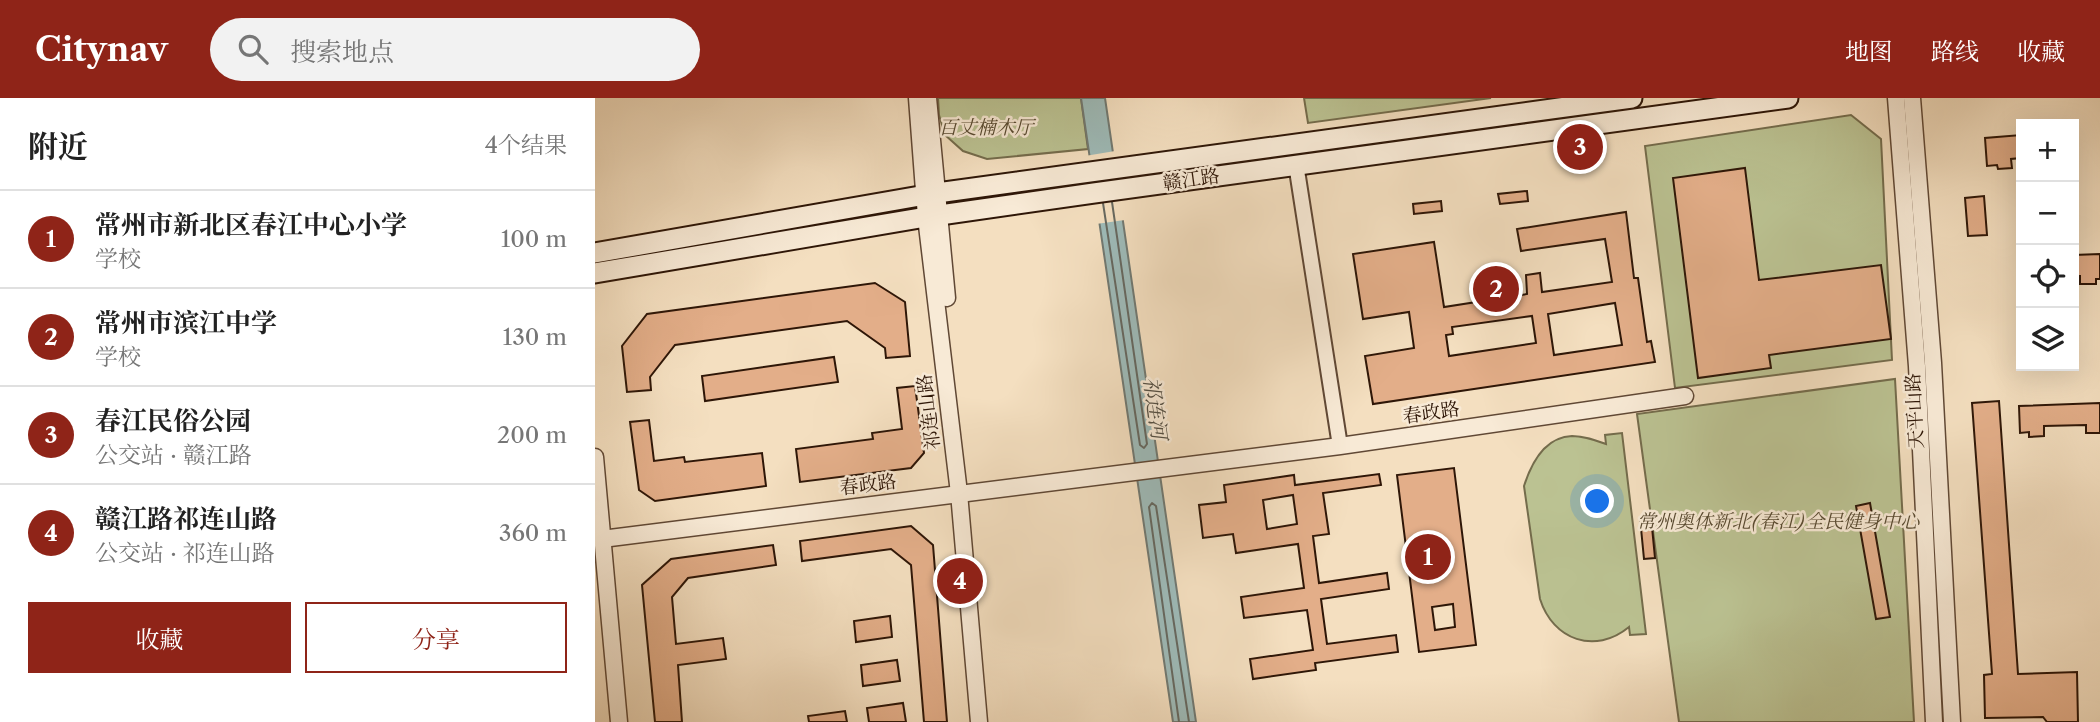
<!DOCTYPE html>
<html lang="zh">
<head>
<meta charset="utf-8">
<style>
  body { margin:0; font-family:"Libre Caslon Text","Noto Serif SC",serif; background:#f2f2f2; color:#222 }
  .controls { position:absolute; right:21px; top:21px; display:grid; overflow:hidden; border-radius:0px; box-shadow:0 7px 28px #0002 }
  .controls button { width:63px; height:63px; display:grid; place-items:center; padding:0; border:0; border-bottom:2px solid #e0e0e0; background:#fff; color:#222; font:35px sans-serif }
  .you { position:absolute; left:1003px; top:404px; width:24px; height:24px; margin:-18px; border:5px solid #fff; border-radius:50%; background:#1a73e8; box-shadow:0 0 0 10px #1a73e833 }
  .badge { display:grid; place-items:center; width:46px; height:46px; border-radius:50%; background:#8f2418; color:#fff; font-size:23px; font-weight:700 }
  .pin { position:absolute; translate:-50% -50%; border:4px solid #fff; box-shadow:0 2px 7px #0006 }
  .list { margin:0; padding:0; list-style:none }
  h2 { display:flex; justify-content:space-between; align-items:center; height:91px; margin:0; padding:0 28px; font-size:30px }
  h2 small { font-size:23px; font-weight:400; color:#767676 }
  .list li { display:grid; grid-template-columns:46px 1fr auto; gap:21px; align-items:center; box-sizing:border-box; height:98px; padding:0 28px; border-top:2px solid #e0e0e0 }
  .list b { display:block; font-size:26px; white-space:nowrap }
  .list p { margin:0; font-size:23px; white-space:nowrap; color:#767676 }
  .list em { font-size:23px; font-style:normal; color:#767676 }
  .actions { display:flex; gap:14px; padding:21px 28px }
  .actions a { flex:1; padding:16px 0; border:2px solid #8f2418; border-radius:0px; text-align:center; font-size:24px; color:#8f2418 }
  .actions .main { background:#8f2418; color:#fff }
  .icon { flex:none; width:38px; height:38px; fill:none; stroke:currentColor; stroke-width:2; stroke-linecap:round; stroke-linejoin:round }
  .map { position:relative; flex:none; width:1505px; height:624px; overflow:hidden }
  header { display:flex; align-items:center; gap:42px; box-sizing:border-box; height:98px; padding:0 35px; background:#8f2418; color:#fff }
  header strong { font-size:33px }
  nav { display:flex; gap:38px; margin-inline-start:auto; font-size:24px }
  .search { width:490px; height:63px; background:#f2f2f2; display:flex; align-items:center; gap:18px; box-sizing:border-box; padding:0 24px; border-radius:38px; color:#767676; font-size:26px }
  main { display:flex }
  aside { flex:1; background:#fff }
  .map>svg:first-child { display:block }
  .green { fill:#bbc292; stroke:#746c4c; stroke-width:2 }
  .water { fill:#9ebbb9; stroke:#717972; stroke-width:2 }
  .pier { fill:#f4dfc0 }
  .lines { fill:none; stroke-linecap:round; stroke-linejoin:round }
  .shore { stroke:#666860; stroke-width:2 }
  .building { fill:#e3ae89; stroke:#2e1607; stroke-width:2; fill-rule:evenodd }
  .minor-casing { stroke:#604835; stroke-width:18 }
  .tertiary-casing { stroke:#604835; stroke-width:19 }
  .secondary-casing { stroke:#2e1607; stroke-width:23 }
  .minor { stroke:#f8ead6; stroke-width:14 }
  .tertiary { stroke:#f8ead6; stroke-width:16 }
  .secondary { stroke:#f8ead6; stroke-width:19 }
  .labels { text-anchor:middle; stroke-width:5; stroke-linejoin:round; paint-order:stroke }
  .park-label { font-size:19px; font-style:italic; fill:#584a31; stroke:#f8ead6 }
  .street-label { font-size:19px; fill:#2e1607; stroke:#f8ead6 }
  .water-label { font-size:21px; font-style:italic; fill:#555045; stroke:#f8ead6 }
</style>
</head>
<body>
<header>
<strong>Citynav</strong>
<div class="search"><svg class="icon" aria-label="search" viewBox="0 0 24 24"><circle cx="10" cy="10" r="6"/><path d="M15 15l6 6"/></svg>搜索地点</div>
<nav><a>地图</a><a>路线</a><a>收藏</a></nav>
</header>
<main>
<aside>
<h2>附近<small>4个结果</small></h2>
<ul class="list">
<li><span class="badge">1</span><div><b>常州市新北区春江中心小学</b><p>学校</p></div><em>100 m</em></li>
<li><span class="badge">2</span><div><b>常州市滨江中学</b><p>学校</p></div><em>130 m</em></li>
<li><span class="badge">3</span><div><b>春江民俗公园</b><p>公交站 · 赣江路</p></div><em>200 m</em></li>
<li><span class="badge">4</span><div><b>赣江路祁连山路</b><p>公交站 · 祁连山路</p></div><em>360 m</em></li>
</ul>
<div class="actions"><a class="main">收藏</a><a>分享</a></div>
</aside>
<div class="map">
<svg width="1505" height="624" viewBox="0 0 1505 624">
  <rect width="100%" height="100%" fill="#f4dfc0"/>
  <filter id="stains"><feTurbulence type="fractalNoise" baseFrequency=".00286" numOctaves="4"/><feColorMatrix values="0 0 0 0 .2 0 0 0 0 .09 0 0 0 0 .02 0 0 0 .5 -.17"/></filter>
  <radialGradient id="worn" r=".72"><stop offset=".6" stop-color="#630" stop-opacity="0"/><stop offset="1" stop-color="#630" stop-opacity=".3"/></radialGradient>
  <g class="green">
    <polygon points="343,0 486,0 493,51 392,61 368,53 350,37 344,17"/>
    <polygon points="709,0 896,0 713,25"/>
    <polygon points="1256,17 1286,41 1297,262 1080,290 1050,48"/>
    <polygon points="1300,281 1319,624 1084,624 1042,316"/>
    <path d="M1027,335L1051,536L1035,537L1034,529C1000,557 958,542 945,501L929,388C936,366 950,339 977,338C989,338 1000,342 1011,346L1010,337Z"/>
  </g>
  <polygon class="water" points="486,0 510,0 601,624 578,624"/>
  <polygon class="pier" points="520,53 530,122 501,126 490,58"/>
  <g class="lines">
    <g class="shore">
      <polyline points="508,105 545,347 549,350 552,346 517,104"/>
      <polyline points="584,624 554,409 557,405 561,408 594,624"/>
    </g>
  </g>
  <g class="building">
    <polygon points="1426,37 1426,60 1416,61 1417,70 1403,71 1402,67 1392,68 1390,40"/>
    <polygon points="1150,70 1164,182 1286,167 1296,241 1174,257 1176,270 1103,280 1078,80"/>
    <polygon points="932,93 933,103 905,106 903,96"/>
    <polygon points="1389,98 1392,137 1373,138 1370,100"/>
    <polygon points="846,103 847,113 819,116 818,106"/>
    <path d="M1031,114L1039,180H1043L1052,244L1056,243L1060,264L778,306L770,258L819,250L814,214L768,221L758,156L839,144L849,209L932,196L931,177L945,175L947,194L1017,184L1010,141L926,153L922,131ZM1020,205L1027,247L959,257L953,216ZM937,218L941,245L854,258L851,237L858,236L857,229Z"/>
    <polygon points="1505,156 1505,181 1501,181 1501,186 1485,186 1485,178 1479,178 1479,157"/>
    <polygon points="280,185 310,204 315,258 291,260 290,250 252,223 80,247 55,279 56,292 32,294 27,248 52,216"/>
    <polygon points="239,259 243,284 110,303 107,278"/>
    <polygon points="320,288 329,355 316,370 205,384 201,351 278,341 277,335 307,331 302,290"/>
    <polygon points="1404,303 1423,576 1482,574 1483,624 1452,624 1448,619 1390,620 1389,577 1397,576 1377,305"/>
    <polygon points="1505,305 1505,335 1491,335 1491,327 1449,328 1449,338 1434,339 1434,334 1425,335 1424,308"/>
    <polygon points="54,322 59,363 89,359 90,364 167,355 171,388 60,403 44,392 35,324"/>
    <path d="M859,370L881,547L824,554L802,377ZM858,506L860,529L840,532L837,509Z"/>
    <path d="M784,376L786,387L728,395L734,436L718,438L724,485L792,475L794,491L726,501L732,546L801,537L803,554L720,565L721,572L658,581L655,561L718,552L712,512L649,520L646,499L709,490L703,446L641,455L638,436L608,440L604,407L631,404L629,387L699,377L700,387ZM698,397L702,426L672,431L668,402Z"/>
    <polygon points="1275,405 1295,519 1281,521 1261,408"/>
    <polygon points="1056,419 1060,460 1049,461 1045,420"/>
    <polygon points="316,428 338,447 352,624 329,624 316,467 296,451 207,463 205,443"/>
    <polygon points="178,447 181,467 93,480 77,499 81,546 128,540 131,561 83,567 87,624 60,624 47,487 76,461"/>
    <polygon points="295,518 297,539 261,544 259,523"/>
    <polygon points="302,562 305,583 268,588 266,567"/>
    <polygon points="308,605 311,624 274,624 272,610"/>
    <polygon points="250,613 252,624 214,624 213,618"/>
  </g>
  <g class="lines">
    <g class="minor-casing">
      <polyline id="minor" points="701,66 745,348"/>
    </g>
    <g class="tertiary-casing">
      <g id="tertiary">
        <polyline points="322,0 331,119 364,395 384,624"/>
        <polyline points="333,0 352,200"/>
        <polyline points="1301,0 1322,268 1339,624"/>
        <polyline points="1317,0 1338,265 1357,624"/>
        <polyline points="0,359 24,624"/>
        <polyline points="7,441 745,348 1090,298"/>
      </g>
    </g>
    <g class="secondary-casing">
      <g id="secondary">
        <polyline points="0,155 342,95 1037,0"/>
        <polyline points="0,175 331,119 499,95 1193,0"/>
      </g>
    </g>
    <use href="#minor" class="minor"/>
    <use href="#tertiary" class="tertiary"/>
    <use href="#secondary" class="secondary"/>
  </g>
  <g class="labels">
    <g class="park-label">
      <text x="391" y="36">百丈楠木厅</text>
      <text x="1183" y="430">常州奥体新北(春江)全民健身中心</text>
    </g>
    <g class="street-label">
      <text transform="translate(596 81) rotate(-8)" y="7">赣江路</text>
      <text transform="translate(1319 313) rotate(-93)" y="7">天平山路</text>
      <text transform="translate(333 314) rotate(-97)" y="7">祁连山路</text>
      <text transform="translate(836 314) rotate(-8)" y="7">春政路</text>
      <text transform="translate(273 386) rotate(-7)" y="7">春政路</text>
    </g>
    <g class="water-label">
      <text transform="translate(560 310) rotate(82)" y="7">祁连河</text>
    </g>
  </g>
  <rect width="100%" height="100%" filter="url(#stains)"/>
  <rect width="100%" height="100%" fill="url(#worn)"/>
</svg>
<div class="controls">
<button>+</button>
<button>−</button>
<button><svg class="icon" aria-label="locate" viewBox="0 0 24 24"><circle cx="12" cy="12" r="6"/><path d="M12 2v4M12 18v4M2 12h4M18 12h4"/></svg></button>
<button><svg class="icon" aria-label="layers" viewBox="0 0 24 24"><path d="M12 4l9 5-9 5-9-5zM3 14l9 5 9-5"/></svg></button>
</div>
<div class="you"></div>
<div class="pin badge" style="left:833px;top:459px">1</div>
<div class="pin badge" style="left:901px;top:191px">2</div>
<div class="pin badge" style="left:985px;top:49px">3</div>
<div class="pin badge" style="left:365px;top:483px">4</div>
</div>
</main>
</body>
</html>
